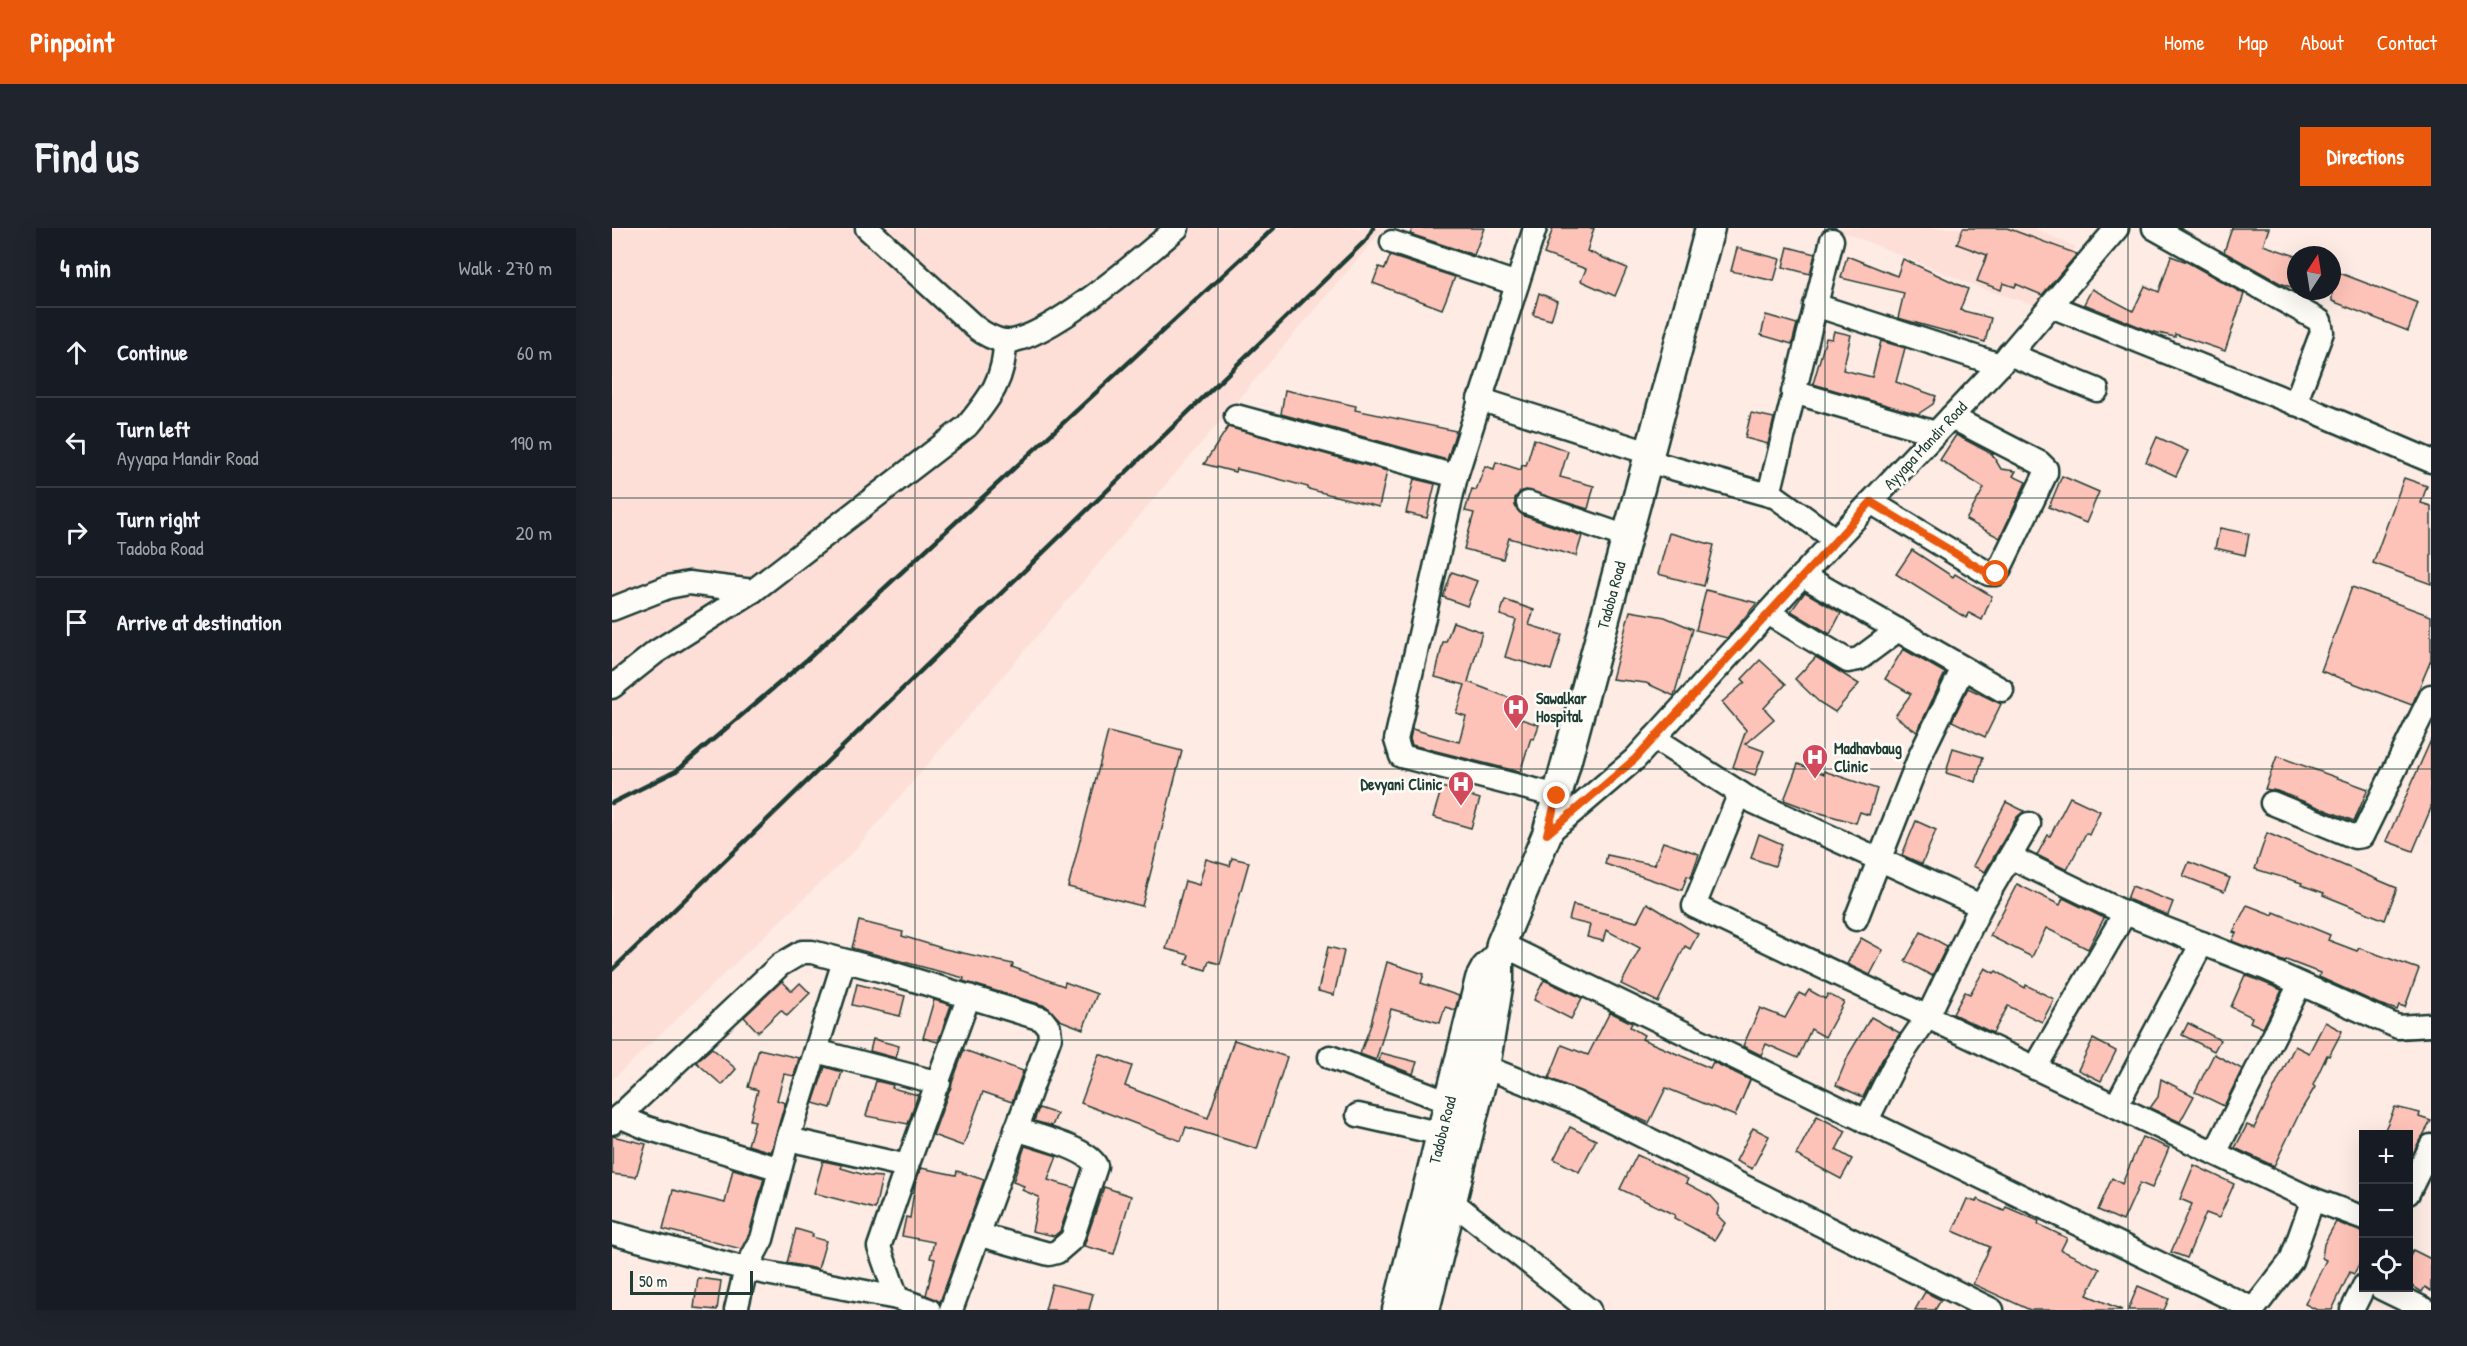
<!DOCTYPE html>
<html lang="en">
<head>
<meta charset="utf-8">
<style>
  body { margin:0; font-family:"Patrick Hand",sans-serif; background:#20242c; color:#f1f3f6 }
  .controls { position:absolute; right:18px; bottom:18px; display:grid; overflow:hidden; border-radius:0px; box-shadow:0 6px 24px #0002 }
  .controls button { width:54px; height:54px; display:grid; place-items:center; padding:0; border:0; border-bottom:2px solid #363941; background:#171b24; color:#f1f3f6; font:30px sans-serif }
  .compass { position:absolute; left:1675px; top:18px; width:54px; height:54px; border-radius:50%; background:#171b24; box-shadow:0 6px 24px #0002; rotate:12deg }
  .scale { position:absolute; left:18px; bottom:15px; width:123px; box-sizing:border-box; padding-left:6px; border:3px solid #1f3d34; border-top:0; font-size:16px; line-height:21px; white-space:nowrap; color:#1f3d34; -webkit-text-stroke:4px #fdfcf7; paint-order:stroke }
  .stop { position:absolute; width:18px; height:18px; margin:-14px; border:4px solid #ea580c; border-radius:50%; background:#fff }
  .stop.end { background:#ea580c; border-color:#fff; box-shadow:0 2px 6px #0008 }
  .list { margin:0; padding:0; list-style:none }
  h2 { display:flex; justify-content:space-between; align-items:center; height:78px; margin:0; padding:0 24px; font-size:26px }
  h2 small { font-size:20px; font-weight:400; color:#9ea1a6 }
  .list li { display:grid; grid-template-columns:39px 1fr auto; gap:18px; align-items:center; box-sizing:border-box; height:90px; padding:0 24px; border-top:2px solid #363941 }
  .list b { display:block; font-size:22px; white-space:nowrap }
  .list p { margin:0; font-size:20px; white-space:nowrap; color:#9ea1a6 }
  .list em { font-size:20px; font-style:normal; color:#9ea1a6 }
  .icon { flex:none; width:33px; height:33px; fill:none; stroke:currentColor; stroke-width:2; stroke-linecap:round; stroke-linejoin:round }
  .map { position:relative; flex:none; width:1819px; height:1082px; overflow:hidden; border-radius:0px }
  header { display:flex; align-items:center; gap:36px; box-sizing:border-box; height:84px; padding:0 30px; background:#ea580c; color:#fff }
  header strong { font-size:28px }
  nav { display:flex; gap:33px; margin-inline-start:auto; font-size:21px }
  .intro { display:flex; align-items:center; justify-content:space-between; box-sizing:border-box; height:144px; padding:0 36px }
  h1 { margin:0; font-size:42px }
  .button { padding:15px 27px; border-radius:0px; background:#ea580c; color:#fff; font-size:21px; font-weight:700 }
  main { display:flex; gap:36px; padding:0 36px }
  aside { flex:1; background:#171b24; border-radius:0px; box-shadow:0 6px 24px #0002 }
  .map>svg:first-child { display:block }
  .built { fill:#fddfd7 }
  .building { fill:#fec3b8; stroke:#1f3d34; stroke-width:1.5 }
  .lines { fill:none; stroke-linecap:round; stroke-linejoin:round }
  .minor-casing { stroke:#1f3d34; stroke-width:27 }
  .major-casing { stroke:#1f3d34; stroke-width:33 }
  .minor { stroke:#fdfcf7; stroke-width:22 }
  .major { stroke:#fdfcf7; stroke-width:28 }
  .rail { stroke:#1f3d34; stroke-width:4.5 }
  .route { stroke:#ea580c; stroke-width:8 }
  .grid { fill:none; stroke:#1f3d34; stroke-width:1.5; stroke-opacity:0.55 }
  .labels { text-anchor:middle; stroke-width:5; stroke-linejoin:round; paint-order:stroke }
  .street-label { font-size:16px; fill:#1f3d34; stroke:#fdfcf7 }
  .poi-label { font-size:16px; font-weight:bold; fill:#1f3d34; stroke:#fdfcf7; text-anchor:start }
</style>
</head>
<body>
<header>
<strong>Pinpoint</strong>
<nav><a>Home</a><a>Map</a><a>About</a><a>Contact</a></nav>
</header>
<div class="intro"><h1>Find us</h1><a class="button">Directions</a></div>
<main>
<aside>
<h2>4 min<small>Walk · 270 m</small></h2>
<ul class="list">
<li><svg class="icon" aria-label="ahead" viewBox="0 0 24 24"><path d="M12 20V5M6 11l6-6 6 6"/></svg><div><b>Continue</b></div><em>60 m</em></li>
<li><svg class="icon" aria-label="left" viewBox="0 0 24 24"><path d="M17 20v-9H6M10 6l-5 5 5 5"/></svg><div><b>Turn left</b><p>Ayyapa Mandir Road</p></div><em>190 m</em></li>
<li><svg class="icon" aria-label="right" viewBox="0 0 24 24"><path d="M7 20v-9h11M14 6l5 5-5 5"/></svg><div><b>Turn right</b><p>Tadoba Road</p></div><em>20 m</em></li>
<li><svg class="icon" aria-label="arrive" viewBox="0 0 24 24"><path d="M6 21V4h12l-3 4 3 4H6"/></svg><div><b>Arrive at destination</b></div></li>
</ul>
</aside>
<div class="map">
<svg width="1819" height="1082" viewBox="0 0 1819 1082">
  <rect width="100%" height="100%" fill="#fdebe4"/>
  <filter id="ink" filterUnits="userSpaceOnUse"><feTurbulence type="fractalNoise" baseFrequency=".0167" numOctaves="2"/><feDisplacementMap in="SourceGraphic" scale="12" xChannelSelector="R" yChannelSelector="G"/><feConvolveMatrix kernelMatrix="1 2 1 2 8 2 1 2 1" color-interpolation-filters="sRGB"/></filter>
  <g filter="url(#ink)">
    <g class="built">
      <polygon points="0,0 772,0 241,624 0,852"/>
      <polygon points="1222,0 1421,0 1464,19 1423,77 1374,62"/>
    </g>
    <g class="building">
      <polygon points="801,0 872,0 862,27 798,6"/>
      <polygon points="941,0 982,0 975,23 1015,40 1003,68 969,53 974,41 932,26"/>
      <polygon points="1351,0 1395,0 1465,26 1430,67 1404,56 1403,59 1391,55 1389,62 1365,53 1375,27 1345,16"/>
      <polygon points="1620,0 1657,0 1651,17 1684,28 1684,61 1668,55 1612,24"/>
      <polygon points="1176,19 1203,26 1198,46 1171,39"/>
      <polygon points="1125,20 1168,31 1162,53 1119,43"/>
      <polygon points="778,28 843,49 830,81 761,55 767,39 773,41"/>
      <polygon points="1235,28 1285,48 1291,31 1356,61 1348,82 1379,90 1373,114 1286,90 1292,65 1229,50"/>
      <polygon points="1559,28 1575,34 1632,66 1613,123 1563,106 1563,109 1538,103 1472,76 1480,61 1521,83 1533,58 1547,64"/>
      <polygon points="1720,42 1806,75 1796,103 1720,73"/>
      <polygon points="927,65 945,73 939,92 921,87"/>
      <polygon points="1154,87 1185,96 1180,116 1149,107"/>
      <polygon points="1222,103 1239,107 1231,142 1260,149 1269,113 1293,120 1284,154 1324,168 1321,176 1306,186 1201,156 1214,110 1220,111"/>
      <polygon points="673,162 744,178 743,182 844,203 835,232 669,186"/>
      <polygon points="1139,185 1162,190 1156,216 1133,210"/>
      <polygon points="616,199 775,243 767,279 696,261 696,259 659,249 624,241 623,244 592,236"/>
      <polygon points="1344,207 1380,226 1389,241 1404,243 1401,248 1414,254 1388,310 1354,292 1372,260 1328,232"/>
      <polygon points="1545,209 1576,223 1564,248 1534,234"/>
      <polygon points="922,211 956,223 948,249 982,258 976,281 914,262 908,264 903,270 903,278 912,288 970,308 964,328 897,310 891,331 852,321 862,285 853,283 860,261 864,262 873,238 882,241 884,234 909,242 910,237 914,238"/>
      <polygon points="1450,248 1487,264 1474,295 1437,279"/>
      <polygon points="1792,250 1815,258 1809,275 1819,278 1819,356 1761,335"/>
      <polygon points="802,251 823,256 815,290 794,285"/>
      <polygon points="1608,300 1637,306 1633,327 1603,320"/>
      <polygon points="1057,305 1102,317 1092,358 1046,346"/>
      <polygon points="1300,322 1341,349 1343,346 1380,368 1370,392 1357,385 1354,390 1284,346"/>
      <polygon points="840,344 865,353 855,378 831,369"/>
      <polygon points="1740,359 1819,388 1819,432 1800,477 1709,443"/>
      <polygon points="1094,362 1145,375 1115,410 1084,402"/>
      <polygon points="1193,364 1229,385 1218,406 1179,383"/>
      <polygon points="893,372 922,382 917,397 950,407 939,442 893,429 904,392 888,387"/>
      <polygon points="1018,383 1053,389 1081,401 1062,468 1034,455 1000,451"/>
      <polygon points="841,394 870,404 856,454 908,474 903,489 927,497 922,511 919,510 908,544 800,517 798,511 800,501 847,514 854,488 844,485 853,457 823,449 831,414 834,414"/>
      <polygon points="1291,421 1333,445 1305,504 1283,488 1299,466 1273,451"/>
      <polygon points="1204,429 1247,456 1223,484 1207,474 1183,451"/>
      <polygon points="1148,432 1174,456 1152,480 1162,491 1133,516 1152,523 1143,547 1121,539 1134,502 1110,474 1133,454 1130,451"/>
      <polygon points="1356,460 1389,476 1373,509 1340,493"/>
      <polygon points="496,504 570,523 530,678 456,659"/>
      <polygon points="1819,512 1819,580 1801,623 1774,613"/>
      <polygon points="1341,520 1371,529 1364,554 1334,545"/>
      <polygon points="1665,528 1756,561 1742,593 1665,563 1653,561"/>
      <polygon points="1186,536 1212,546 1212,543 1265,561 1257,587 1248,584 1244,595 1201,583 1172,572"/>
      <polygon points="830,559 868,571 859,600 821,589"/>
      <polygon points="1458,569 1488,583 1477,607 1474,605 1455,642 1425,627 1436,607 1438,608"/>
      <polygon points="1394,574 1412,583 1405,589 1373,644 1361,638"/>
      <polygon points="1304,593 1324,602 1310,636 1290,627"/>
      <polygon points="1655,605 1785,660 1773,692 1711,667 1712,665 1689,657 1690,655 1643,641"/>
      <polygon points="1147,606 1170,616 1163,638 1139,630"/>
      <polygon points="1051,614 1087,626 1079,649 1075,648 1070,662 993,636 995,627 1042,637"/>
      <polygon points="620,630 637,634 608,736 597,733 594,742 574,736 577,727 554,721 573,653 587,657 594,631 618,638"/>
      <polygon points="1577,634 1618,650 1612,664 1571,648"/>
      <polygon points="1405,656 1448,677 1451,670 1492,690 1476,721 1434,700 1420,729 1378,708"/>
      <polygon points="1520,658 1561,674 1556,687 1515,671"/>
      <polygon points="1035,675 1086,706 1078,721 1073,718 1046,774 1009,756 1028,720 994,702 991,713 975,709 978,697 957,692 961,677 1025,694"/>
      <polygon points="1635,677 1661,687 1662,684 1718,707 1716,712 1745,723 1747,720 1807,741 1793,779 1787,777 1785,782 1767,776 1707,749 1708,745 1674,732 1673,734 1620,713 1624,705 1621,704"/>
      <polygon points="247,693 291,704 290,708 333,721 401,736 400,739 452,758 453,754 485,766 471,801 448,792 434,778 351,753 352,750 240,720"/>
      <polygon points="1309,704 1335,718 1320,748 1293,733"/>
      <polygon points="1249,710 1271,722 1258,747 1235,736"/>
      <polygon points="716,719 732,723 722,767 706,763"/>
      <polygon points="775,734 812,746 809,755 847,768 843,782 833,779 828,795 779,781 764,832 748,826 758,799"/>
      <polygon points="1373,740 1382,745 1384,743 1413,760 1414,757 1442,771 1430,794 1396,778 1381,805 1341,786 1353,764 1358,766"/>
      <polygon points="1633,747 1670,762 1651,800 1638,794 1640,789 1619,779"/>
      <polygon points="932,752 970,770 959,791 922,772"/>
      <polygon points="170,753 180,763 188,755 198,765 175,788 169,782 146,804 132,789"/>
      <polygon points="245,756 293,768 288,788 240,777"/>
      <polygon points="1197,762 1213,771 1216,766 1232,774 1213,809 1199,801 1186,830 1154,816 1149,827 1131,818 1148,780 1173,790 1187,765 1193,768"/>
      <polygon points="322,772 339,777 326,814 311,810"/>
      <polygon points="998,784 1020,795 1018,799 1032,807 1030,811 1098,840 1101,834 1138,852 1123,888 1054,860 1037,895 937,850 950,817 976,827"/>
      <polygon points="1259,789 1288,805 1270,832 1251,869 1224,857 1237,826"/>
      <polygon points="1713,794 1730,803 1717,828 1715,827 1701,857 1703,859 1688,884 1662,938 1623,920 1635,897 1642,900 1683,818 1697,825"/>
      <polygon points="1576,795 1608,812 1602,823 1570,807"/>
      <polygon points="261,811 287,818 284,830 258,823"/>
      <polygon points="1481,811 1504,823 1489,853 1466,842"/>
      <polygon points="622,812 675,829 645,921 574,899 569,913 469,875 487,826 520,838 513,858 596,890"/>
      <polygon points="100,820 124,841 110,857 84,834"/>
      <polygon points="147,821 187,830 182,848 172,846 165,872 173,875 159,924 136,917 143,893 138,892 146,862 136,859"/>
      <polygon points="352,822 411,843 400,874 371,864 351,918 321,907"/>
      <polygon points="769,825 805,834 801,846 767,833"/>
      <polygon points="1602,826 1630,841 1612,878 1583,864"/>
      <polygon points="213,839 230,844 219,880 201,875"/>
      <polygon points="1549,851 1582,868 1568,894 1538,880 1546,869"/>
      <polygon points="264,853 281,857 280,860 306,867 296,896 254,888"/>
      <polygon points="1783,879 1808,885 1807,889 1819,893 1797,933 1797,906 1771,906"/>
      <polygon points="427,880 445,886 440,898 422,893"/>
      <polygon points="1205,888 1234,903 1224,922 1240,931 1229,951 1184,927"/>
      <polygon points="958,899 984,912 967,944 942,931"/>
      <polygon points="1141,900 1157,908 1140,941 1124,933"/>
      <polygon points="0,908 34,916 24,949 0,946"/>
      <polygon points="1530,909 1557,920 1540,960 1528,955 1511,993 1486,982 1500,950 1510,956"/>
      <polygon points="413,918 445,928 436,952 463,960 448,1003 442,1008 420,1003 427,969 410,962 412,958 401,954"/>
      <polygon points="1025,927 1076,951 1074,955 1099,968 1107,977 1105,987 1113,995 1103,1012 1062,990 1063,987 1008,961"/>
      <polygon points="211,933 230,937 229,940 256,948 270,949 263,981 202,965"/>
      <polygon points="1582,937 1622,956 1607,990 1594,985 1575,1030 1559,1024 1580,976 1568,971"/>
      <polygon points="309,940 344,947 345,943 372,952 328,1074 314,1067 323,1031 318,1030 322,1014 290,1008 294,989 298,990 303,956"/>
      <polygon points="121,941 152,950 137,1006 129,1021 51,1001 61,962 113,975"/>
      <polygon points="492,959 519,968 502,1026 472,1018"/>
      <polygon points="1355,971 1364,974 1365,971 1392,983 1394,979 1427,993 1426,996 1455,1010 1449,1022 1488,1041 1475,1067 1510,1082 1418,1082 1361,1056 1378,1019 1341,1003"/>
      <polygon points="1724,994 1752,1005 1752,1026 1742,1046 1738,1044 1720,1082 1705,1082 1693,1076 1714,1032 1710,1030 1712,1016"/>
      <polygon points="184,1001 201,1006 200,1009 214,1013 206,1041 175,1035"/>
      <polygon points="1801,1022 1819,1031 1819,1063 1813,1059 1810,1064 1797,1056 1797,1031"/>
      <polygon points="86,1050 109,1053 105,1082 82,1080"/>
      <polygon points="440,1056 481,1066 477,1082 433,1082"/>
      <polygon points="1526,1058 1557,1071 1552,1082 1516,1082"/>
      <polygon points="1313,1064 1329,1072 1323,1082 1303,1082"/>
    </g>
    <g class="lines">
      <g class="minor-casing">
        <g id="minor">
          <path d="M255,0L363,99C372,106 380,111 392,113C429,118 535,26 565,0"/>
          <polyline points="923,0 844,248 784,512 789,528 946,568"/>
          <polyline points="1542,0 1708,93 1710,104 1683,176"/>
          <polyline points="780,14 905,56"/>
          <polyline points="1203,77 1388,137"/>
          <polyline points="1439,78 1697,181 1819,233"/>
          <polyline points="1397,126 1485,162"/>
          <polyline points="1181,164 1324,205"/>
          <polyline points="867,171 1037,225"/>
          <polyline points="624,188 844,248"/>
          <polyline points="1035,233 1164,269 1224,312"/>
          <polyline points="1157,266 1220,12"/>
          <polyline points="1259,274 1377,346 1384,346 1386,344 1434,245 1434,241 1428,235 1339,189"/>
          <polyline points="916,275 1015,309"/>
          <polyline points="1190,347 1390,462"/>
          <polyline points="0,381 56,359 77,355 141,363"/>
          <polyline points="1156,385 1236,433 1247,431 1286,402"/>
          <path d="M0,459L44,424L141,363L355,198C378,170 393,151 393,113"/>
          <polyline points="1042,510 1142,574 1369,678 1316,788 1282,838 1254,894"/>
          <polyline points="1128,565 1082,678 1695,969 1752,990"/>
          <polyline points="1660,575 1743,609 1750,608 1819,468"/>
          <polyline points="935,606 1023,531 1194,343 1388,137 1505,0"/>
          <polyline points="1398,629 1513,685 1653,740 1786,799 1819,797"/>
          <polyline points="1369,678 1417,596"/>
          <polyline points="1244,691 1308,528 1351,440"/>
          <polyline points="889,716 1641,1081"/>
          <polyline points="204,823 327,855"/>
          <polyline points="718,829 837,874"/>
          <polyline points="873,839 964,875 1380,1082"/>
          <polyline points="1423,840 1513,685"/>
          <polyline points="1504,878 1590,715"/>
          <polyline points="746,887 830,906"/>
          <polyline points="7,888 35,900 168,941"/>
          <polyline points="0,895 168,737 190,724 200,724 276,744 430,791 437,800 438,809 339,1082"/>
          <polyline points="176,911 232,733"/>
          <polyline points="1603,925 1688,756"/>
          <polyline points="295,938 357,768"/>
          <polyline points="1796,965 1819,918"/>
          <polyline points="839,973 977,1082"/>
          <polyline points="0,1005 134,1041 150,1011 176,911 295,938 267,1019 285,1070 317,1082"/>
          <path d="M368,1007L437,1026L445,1024L460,1011L484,938C476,920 424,908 404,901"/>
          <polyline points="1769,1060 1814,1082"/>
          <polyline points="124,1082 134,1041 285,1070"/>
          <polyline points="1641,1082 1679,1033 1701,971"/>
          <polyline points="1740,1082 1752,1058"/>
        </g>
      </g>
      <g class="major-casing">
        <g id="major">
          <polyline points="785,1082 868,751 874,740 883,732"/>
          <polyline points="813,1082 873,839 887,753 887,729 889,716 935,606 1098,0"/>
        </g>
      </g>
      <use href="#minor" class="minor"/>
      <use href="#major" class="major"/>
      <g class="rail">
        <polyline points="0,575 64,543 198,429 662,0"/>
        <polyline points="0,742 755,11 761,0"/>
      </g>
    </g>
  </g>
  <g class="lines" filter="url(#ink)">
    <polyline class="route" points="945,568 935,606 1023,531 1259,274 1377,346 1384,346"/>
  </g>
  <path class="grid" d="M303,0V1082M606,0V1082M910,0V1082M1213,0V1082M1516,0V1082M0,270H1819M0,541H1819M0,812H1819"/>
  <defs>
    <g id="hospital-pin" transform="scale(1.35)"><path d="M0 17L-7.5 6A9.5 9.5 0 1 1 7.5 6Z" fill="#d1495b" stroke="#fdfcf7"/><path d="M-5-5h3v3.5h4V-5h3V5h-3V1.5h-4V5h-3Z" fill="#fff"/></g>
  </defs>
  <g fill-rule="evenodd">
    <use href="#hospital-pin" x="904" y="479"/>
    <use href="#hospital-pin" x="1203" y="529"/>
    <use href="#hospital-pin" x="849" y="556"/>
  </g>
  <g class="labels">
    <g class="street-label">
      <text transform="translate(1313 217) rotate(-47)" y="6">Ayyapa Mandir Road</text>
      <text transform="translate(999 367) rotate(-75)" y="6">Tadoba Road</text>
      <text transform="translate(830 902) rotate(-76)" y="6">Tadoba Road</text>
    </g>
    <g class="poi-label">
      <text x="924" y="476">Sawalkar<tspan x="924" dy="18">Hospital</tspan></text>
      <text x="1222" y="526">Madhavbaug<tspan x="1222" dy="18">Clinic</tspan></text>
      <text x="830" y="562" text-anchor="end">Devyani Clinic</text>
    </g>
  </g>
</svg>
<div class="controls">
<button>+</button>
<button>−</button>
<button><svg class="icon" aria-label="locate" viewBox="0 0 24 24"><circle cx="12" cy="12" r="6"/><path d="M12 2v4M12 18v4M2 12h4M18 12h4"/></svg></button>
</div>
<svg class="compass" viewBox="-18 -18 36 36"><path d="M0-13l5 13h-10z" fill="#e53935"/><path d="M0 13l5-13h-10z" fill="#9ea1a6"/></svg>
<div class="scale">50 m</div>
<div class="stop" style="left:1384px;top:346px"></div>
<div class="stop end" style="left:945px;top:568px"></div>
</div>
</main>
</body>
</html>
